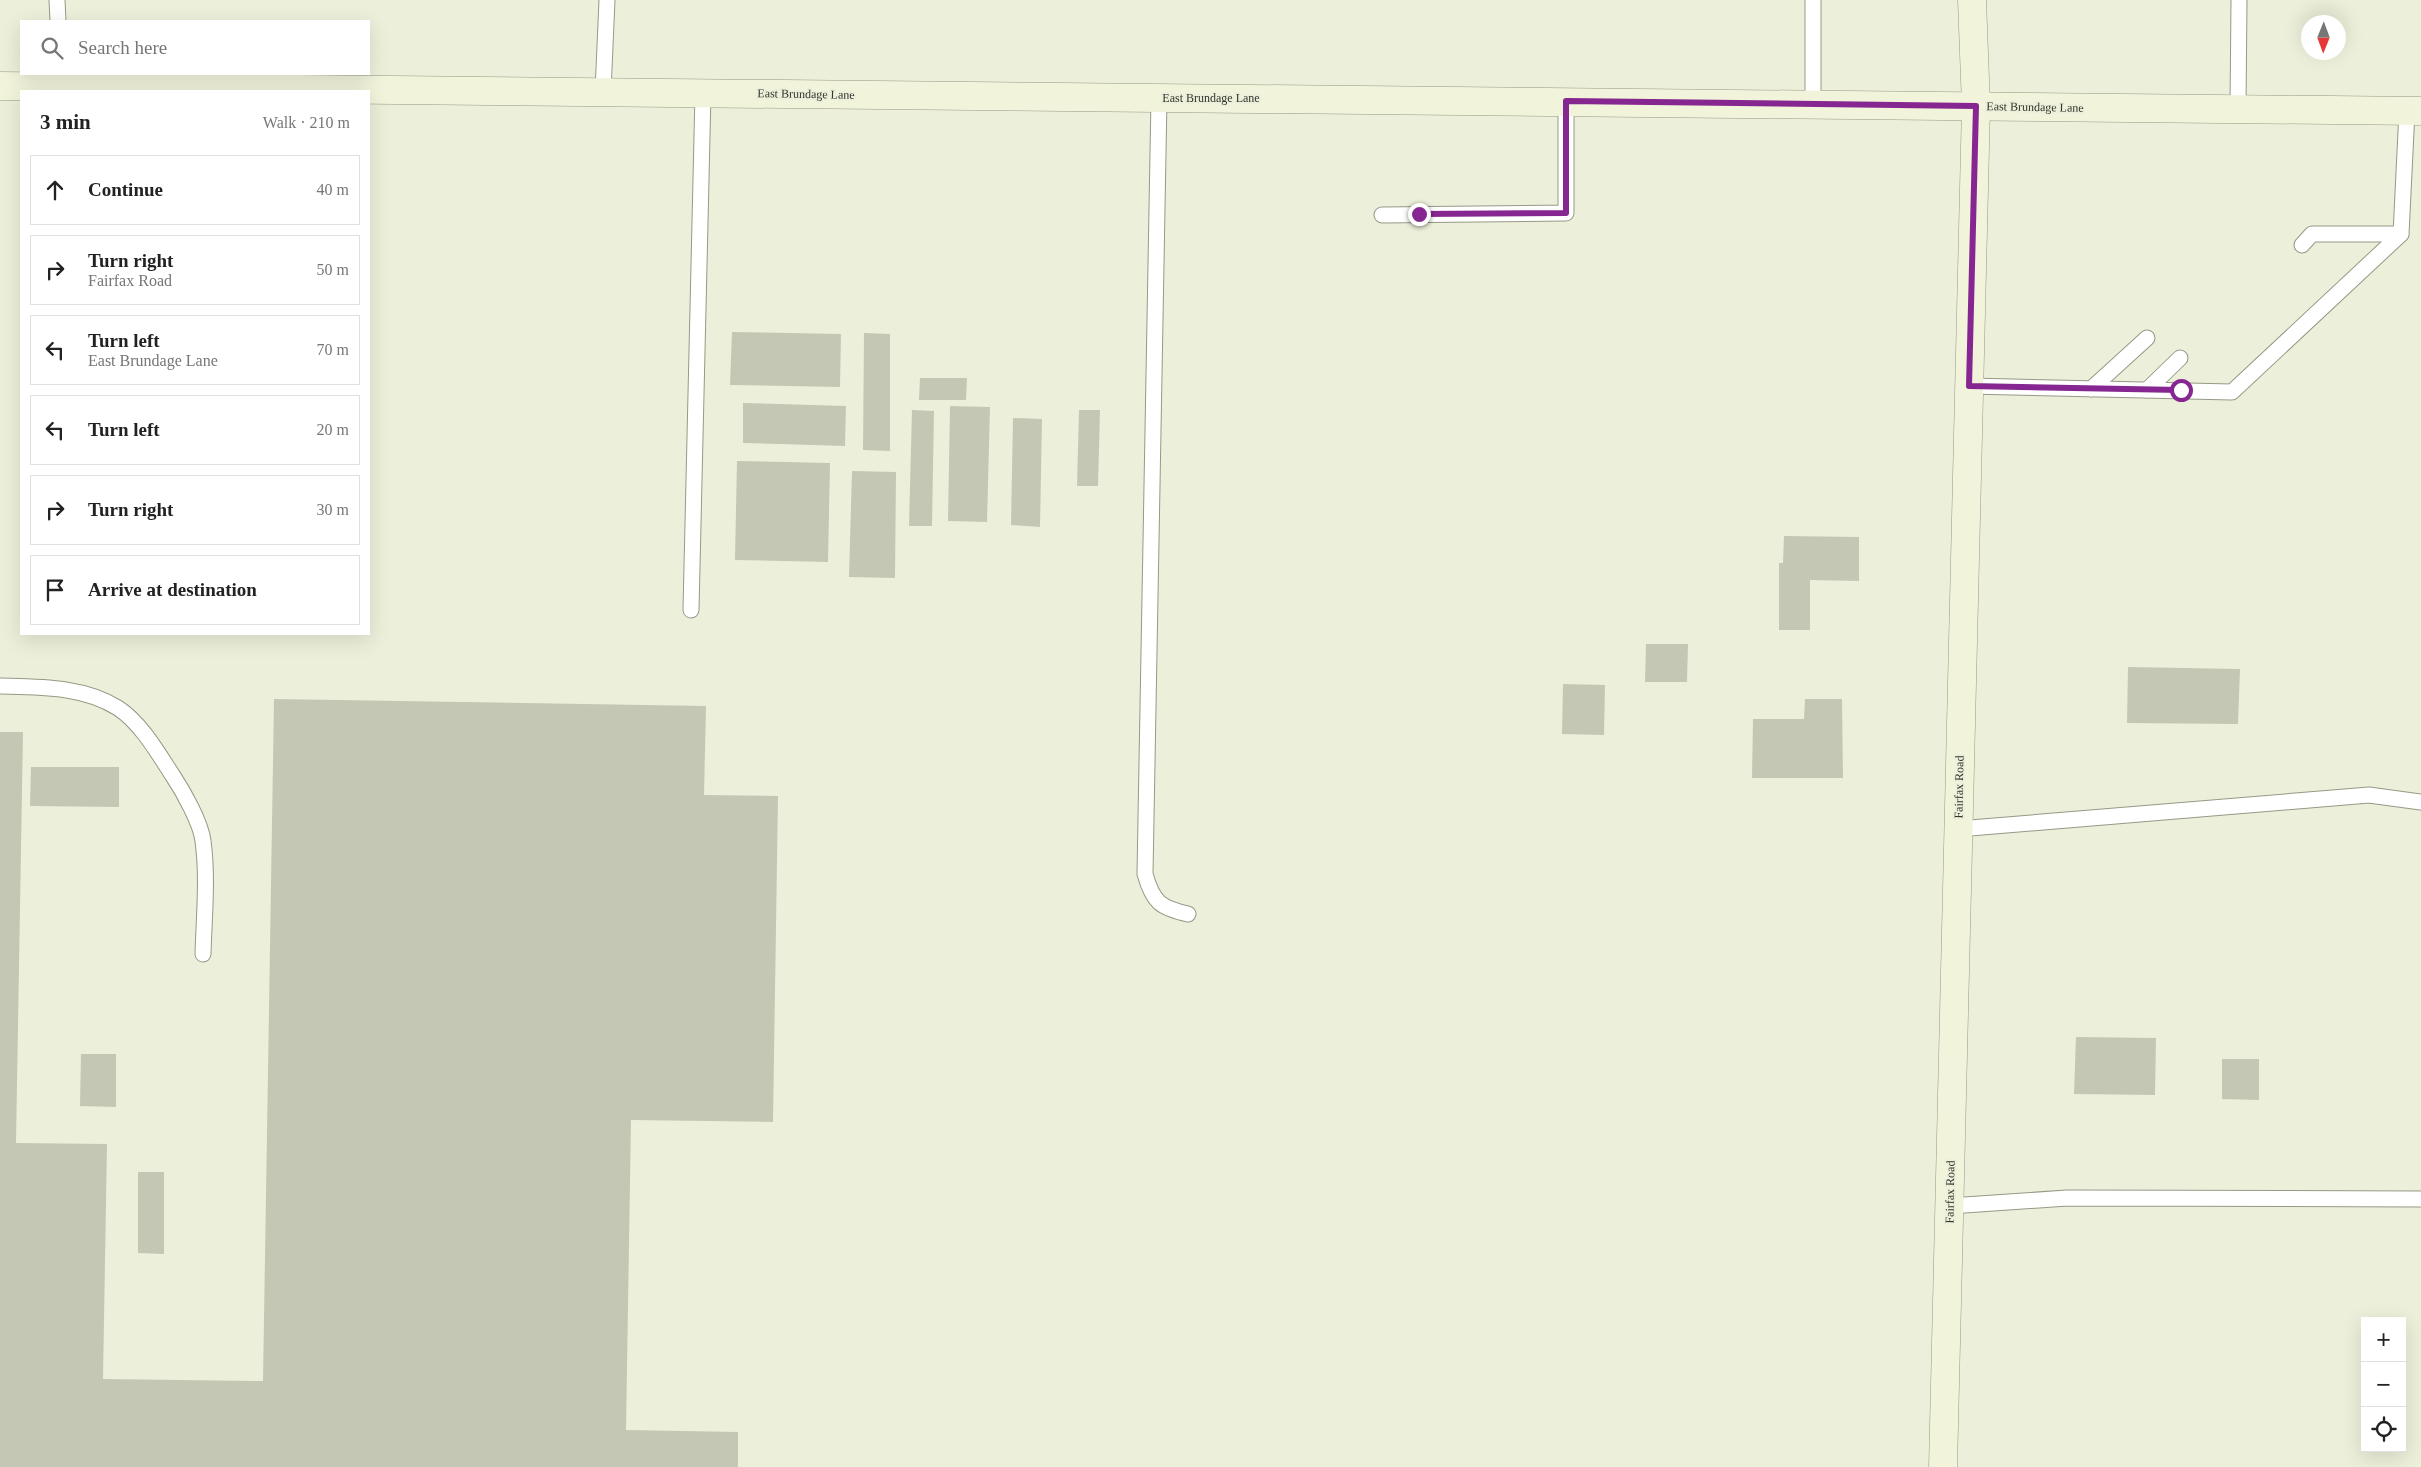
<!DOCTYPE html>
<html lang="en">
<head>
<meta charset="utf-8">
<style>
  body { margin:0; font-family:Georgia,serif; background:#f6f6f6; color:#222 }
  .controls { position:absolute; right:15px; bottom:15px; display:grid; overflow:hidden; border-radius:0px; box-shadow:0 5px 20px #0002 }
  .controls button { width:45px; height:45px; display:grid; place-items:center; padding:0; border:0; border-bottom:1px solid #e0e0e0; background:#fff; color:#222; font:25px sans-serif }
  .compass { position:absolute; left:2301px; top:15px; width:45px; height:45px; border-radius:50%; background:#fff; box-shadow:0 5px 20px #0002; rotate:181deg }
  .stop { position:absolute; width:15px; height:15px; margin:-11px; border:4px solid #862690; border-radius:50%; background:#fff }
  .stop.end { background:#862690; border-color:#fff; box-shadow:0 1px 5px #0008 }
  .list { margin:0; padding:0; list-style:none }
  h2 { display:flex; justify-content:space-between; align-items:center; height:65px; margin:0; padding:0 20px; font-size:21px }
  h2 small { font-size:16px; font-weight:400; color:#767676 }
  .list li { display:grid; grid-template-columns:32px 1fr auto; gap:15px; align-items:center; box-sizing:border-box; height:70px; margin:0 10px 10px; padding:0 10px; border:1px solid #e0e0e0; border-radius:0px }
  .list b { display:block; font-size:19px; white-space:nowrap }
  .list p { margin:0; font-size:16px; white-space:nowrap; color:#767676 }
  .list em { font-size:16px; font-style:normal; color:#767676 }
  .icon { flex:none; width:28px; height:28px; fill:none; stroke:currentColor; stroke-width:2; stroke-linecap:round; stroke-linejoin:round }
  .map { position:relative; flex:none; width:2421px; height:1467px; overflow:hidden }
  .search { position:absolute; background:#fff; box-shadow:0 5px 20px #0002; left:20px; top:20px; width:350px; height:55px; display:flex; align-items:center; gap:12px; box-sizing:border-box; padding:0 18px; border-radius:0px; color:#767676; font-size:19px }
  .panel { position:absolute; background:#fff; box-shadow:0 5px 20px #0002; left:20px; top:90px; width:350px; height:545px; border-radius:0px }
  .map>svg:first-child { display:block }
  .building { fill:#c4c7b3 }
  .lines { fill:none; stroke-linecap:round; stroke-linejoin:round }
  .service-casing { stroke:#969985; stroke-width:17 }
  .secondary-casing { stroke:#969985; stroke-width:29 }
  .service { stroke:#fff; stroke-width:15 }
  .secondary { stroke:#f1f3db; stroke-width:28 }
  .route { stroke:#862690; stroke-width:6 }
  .labels { text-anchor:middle; stroke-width:4; stroke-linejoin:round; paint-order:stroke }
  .street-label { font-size:12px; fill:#33342c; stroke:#ecf0da }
</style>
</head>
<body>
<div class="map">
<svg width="2421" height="1467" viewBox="0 0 2421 1467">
  <rect width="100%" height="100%" fill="#ecf0da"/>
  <g class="building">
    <polygon points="732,332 841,334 840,387 730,385"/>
    <polygon points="864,333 890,334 890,451 863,450"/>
    <polygon points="920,378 967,378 966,400 919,400"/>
    <polygon points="743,403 846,406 845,446 743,443"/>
    <polygon points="950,406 990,407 987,522 948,521"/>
    <polygon points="912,410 934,411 932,526 909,526"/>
    <polygon points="1079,410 1100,410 1098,486 1077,486"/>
    <polygon points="1013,418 1042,419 1040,527 1011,525"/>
    <polygon points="737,461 830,463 828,562 735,560"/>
    <polygon points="852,471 896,472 895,578 849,577"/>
    <polygon points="1784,536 1859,537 1859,581 1810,580 1810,630 1779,630 1779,563 1783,563"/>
    <polygon points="1646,644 1688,644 1687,682 1645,682"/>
    <polygon points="2128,667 2240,669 2238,724 2127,723"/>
    <polygon points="1563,684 1605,685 1604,735 1562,734"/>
    <polygon points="274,699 706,706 704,795 778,796 773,1122 631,1120 626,1430 738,1432 738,1467 0,1467 0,732 23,732 16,1143 107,1144 103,1379 263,1381"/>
    <polygon points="1805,699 1842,699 1843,778 1752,778 1753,719 1804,719"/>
    <polygon points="31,767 119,767 119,807 30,806"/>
    <polygon points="2076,1037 2156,1038 2155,1095 2074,1094"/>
    <polygon points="81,1054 116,1054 116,1107 80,1106"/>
    <polygon points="2222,1059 2259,1059 2259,1100 2222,1099"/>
    <polygon points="138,1172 164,1172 164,1254 138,1253"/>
  </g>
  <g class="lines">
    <g class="service-casing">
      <g id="service">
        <polyline points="57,0 58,21"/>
        <polyline points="1813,0 1813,104"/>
        <polyline points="603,92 607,0"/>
        <path d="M1159,98L1145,874C1153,902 1160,908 1188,914"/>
        <polyline points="2238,109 2239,0"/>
        <polyline points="1382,215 1566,213 1566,101"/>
        <polyline points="2302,245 2312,234 2401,234"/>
        <polyline points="1969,386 2232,392 2401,234 2407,111"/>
        <polyline points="2091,389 2147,338"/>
        <polyline points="2147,390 2180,358"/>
        <polyline points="691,610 703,93"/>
        <path d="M0,686C39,687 83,686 118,708C141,723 158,753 173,776C183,791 201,823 203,841C208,878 204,917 203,954"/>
        <polyline points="1958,829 2369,795 2421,802"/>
        <polyline points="1950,1206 2067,1198 2421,1199"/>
      </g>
    </g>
    <g class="secondary-casing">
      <g id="secondary">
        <polyline points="0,86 2421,111"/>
        <polyline points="1943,1467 1976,106 1972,0"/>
      </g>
    </g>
    <use href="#service" class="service"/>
    <use href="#secondary" class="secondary"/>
  </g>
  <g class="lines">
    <polyline class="route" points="1419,214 1566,213 1566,101 1976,106 1969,386 2181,390"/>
  </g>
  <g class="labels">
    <g class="street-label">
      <text transform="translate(806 94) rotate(1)" y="4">East Brundage Lane</text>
      <text x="1211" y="102">East Brundage Lane</text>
      <text transform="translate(2035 107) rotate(1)" y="4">East Brundage Lane</text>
      <text transform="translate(1959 787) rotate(-89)" y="4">Fairfax Road</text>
      <text transform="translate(1950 1192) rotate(-89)" y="4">Fairfax Road</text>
    </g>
  </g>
</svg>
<div class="controls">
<button>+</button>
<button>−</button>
<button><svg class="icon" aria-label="locate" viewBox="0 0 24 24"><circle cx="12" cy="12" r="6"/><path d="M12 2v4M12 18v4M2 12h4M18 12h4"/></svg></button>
</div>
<svg class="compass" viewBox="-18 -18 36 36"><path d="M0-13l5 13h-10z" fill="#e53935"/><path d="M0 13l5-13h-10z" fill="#767676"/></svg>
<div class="stop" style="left:2181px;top:390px"></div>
<div class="stop end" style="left:1419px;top:214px"></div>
<div class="search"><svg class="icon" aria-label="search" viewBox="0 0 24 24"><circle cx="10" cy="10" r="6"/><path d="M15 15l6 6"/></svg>Search here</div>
<section class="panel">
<h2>3 min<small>Walk · 210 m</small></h2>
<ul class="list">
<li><svg class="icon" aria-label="ahead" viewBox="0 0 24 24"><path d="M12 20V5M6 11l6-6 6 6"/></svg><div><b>Continue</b></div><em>40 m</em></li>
<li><svg class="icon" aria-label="right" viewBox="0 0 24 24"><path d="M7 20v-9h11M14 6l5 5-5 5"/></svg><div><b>Turn right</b><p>Fairfax Road</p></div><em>50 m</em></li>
<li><svg class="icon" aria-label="left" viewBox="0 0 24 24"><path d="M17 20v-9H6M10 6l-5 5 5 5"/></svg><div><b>Turn left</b><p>East Brundage Lane</p></div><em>70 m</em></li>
<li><svg class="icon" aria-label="left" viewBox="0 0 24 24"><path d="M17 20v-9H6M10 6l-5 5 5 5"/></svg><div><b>Turn left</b></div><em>20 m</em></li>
<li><svg class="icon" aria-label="right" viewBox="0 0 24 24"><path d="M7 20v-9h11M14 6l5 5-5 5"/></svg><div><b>Turn right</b></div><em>30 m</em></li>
<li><svg class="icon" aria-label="arrive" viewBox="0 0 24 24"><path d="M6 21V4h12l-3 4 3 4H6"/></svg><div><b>Arrive at destination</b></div></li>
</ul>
</section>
</div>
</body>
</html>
